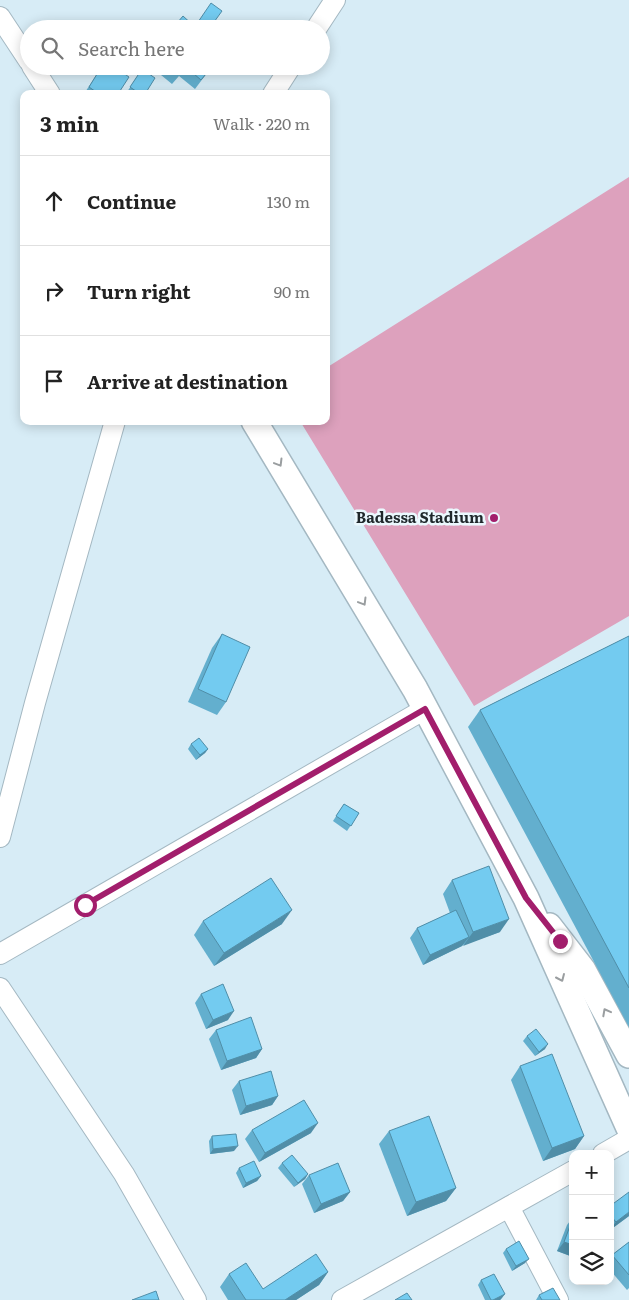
<!DOCTYPE html>
<html lang="en">
<head>
<meta charset="utf-8">
<style>
  body { margin:0; font-family:Literata,serif; background:#f6f6f6; color:#222 }
  .controls { position:absolute; right:15px; bottom:15px; display:grid; overflow:hidden; border-radius:10px; box-shadow:0 2px 12px #0003 }
  .controls button { width:45px; height:45px; display:grid; place-items:center; padding:0; border:0; border-bottom:1px solid #e0e0e0; background:#fff; color:#222; font:25px sans-serif }
  .stop { position:absolute; width:15px; height:15px; margin:-11px; border:4px solid #a21e6c; border-radius:50%; background:#fff }
  .stop.end { background:#a21e6c; border-color:#fff; box-shadow:0 1px 5px #0008 }
  .list { margin:0; padding:0; list-style:none }
  h2 { display:flex; justify-content:space-between; align-items:center; height:65px; margin:0; padding:0 20px; font-size:21px }
  h2 small { font-size:16px; font-weight:400; color:#767676 }
  .list li { display:grid; grid-template-columns:32px 1fr auto; gap:15px; align-items:center; box-sizing:border-box; height:90px; padding:0 20px; border-top:1px solid #e0e0e0 }
  .list b { display:block; font-size:19px; white-space:nowrap }
  .list em { font-size:16px; font-style:normal; color:#767676 }
  .icon { flex:none; width:28px; height:28px; fill:none; stroke:currentColor; stroke-width:2; stroke-linecap:round; stroke-linejoin:round }
  .map { position:relative; flex:none; width:629px; height:1300px; overflow:hidden }
  .search { position:absolute; background:#fff; box-shadow:0 2px 12px #0003; left:20px; top:20px; width:310px; height:55px; display:flex; align-items:center; gap:12px; box-sizing:border-box; padding:0 18px; border-radius:28px; color:#767676; font-size:19px }
  .panel { position:absolute; background:#fff; box-shadow:0 2px 12px #0003; left:20px; top:90px; width:310px; height:335px; border-radius:10px }
  .map>svg:first-child { display:block }
  .green { fill:#dda1bd }
  .lines { fill:none; stroke-linecap:round; stroke-linejoin:round }
  .minor-casing { stroke:#a4b8c2; stroke-width:22 }
  .tertiary-casing { stroke:#a4b8c2; stroke-width:28 }
  .minor { stroke:#fff; stroke-width:20 }
  .tertiary { stroke:#fff; stroke-width:25 }
  .wall { fill:#63afce }
  .shaded-wall { fill:#508ea8 }
  .building { fill:#73cbf0; stroke:#508ea8 }
  .oneway { stroke:#9a9ea0 }
  .route { stroke:#a21e6c; stroke-width:6 }
  .poi-dot { fill:#a21e6c; stroke:#ebf8fe; stroke-width:2 }
  .labels { text-anchor:middle; stroke-width:5; stroke-linejoin:round; paint-order:stroke }
  .poi-label { font-size:15px; font-weight:bold; fill:#1f272b; stroke:#ebf8fe; text-anchor:end }
</style>
</head>
<body>
<div class="map">
<svg width="629" height="1300" viewBox="0 0 629 1300">
  <rect width="100%" height="100%" fill="#d7ecf6"/>
  <polygon class="green" points="629,177 629,616 474,706 300,421 326,421 326,368"/>
  <g class="lines">
    <g class="minor-casing">
      <g id="minor">
        <polyline points="0,17 29,61"/>
        <polyline points="316,29 335,0"/>
        <polyline points="32,66 50,94"/>
        <polyline points="273,94 291,66"/>
        <polyline points="0,837 35,703 115,421"/>
        <polyline points="0,954 425,709"/>
        <polyline points="0,988 124,1174 196,1300"/>
        <polyline points="603,1154 629,1139"/>
        <polyline points="509,1207 558,1300"/>
        <polyline points="342,1300 573,1171"/>
      </g>
    </g>
    <g class="tertiary-casing">
      <g id="tertiary">
        <polyline points="254,421 415,689 526,898 629,1128"/>
        <polyline points="549,926 583,970 629,1055"/>
      </g>
    </g>
    <use href="#minor" class="minor"/>
    <use href="#tertiary" class="tertiary"/>
  </g>
  <g class="wall">
    <polygon points="102,66 118,94 84,94"/>
    <polygon points="150,66 207,66 210,69 195,89 179,76 172,84"/>
    <polygon points="142,69 145,94 129,94 127,92"/>
    <polygon points="222,634 226,702 217,715 188,702 212,648"/>
    <polygon points="629,636 629,1027 468,727 480,710"/>
    <polygon points="191,744 208,749 205,753 196,760 188,749"/>
    <polygon points="344,804 359,813 347,831 333,821"/>
    <polygon points="452,880 500,932 463,945 462,946 423,965 410,938 417,928 450,913 443,894"/>
    <polygon points="203,921 282,924 214,966 194,935"/>
    <polygon points="201,994 228,1020 206,1029 195,1003"/>
    <polygon points="216,1030 262,1049 256,1058 221,1070 209,1039"/>
    <polygon points="527,1036 545,1049 535,1056 523,1041"/>
    <polygon points="520,1066 584,1136 575,1149 543,1161 511,1080"/>
    <polygon points="239,1081 278,1096 272,1105 240,1115 232,1090"/>
    <polygon points="252,1130 311,1133 259,1162 245,1139"/>
    <polygon points="389,1131 456,1188 446,1201 407,1216 379,1144"/>
    <polygon points="212,1136 234,1151 210,1154 209,1141"/>
    <polygon points="282,1163 308,1174 305,1179 294,1187 278,1168"/>
    <polygon points="239,1168 261,1176 257,1181 243,1188 236,1173"/>
    <polygon points="309,1175 350,1192 343,1201 314,1213 302,1184"/>
    <polygon points="610,1206 629,1216 610,1230"/>
    <polygon points="573,1217 573,1257 557,1251 567,1225"/>
    <polygon points="629,1242 629,1288 627,1290 610,1270 610,1258 612,1255"/>
    <polygon points="506,1249 525,1263 512,1271 503,1253"/>
    <polygon points="328,1272 319,1285 296,1300 228,1300 220,1287 229,1274 263,1289"/>
    <polygon points="481,1280 505,1294 501,1299 500,1300 485,1300 478,1285"/>
    <polygon points="539,1295 560,1300 536,1300"/>
  </g>
  <g class="shaded-wall">
    <polygon points="208,749 205,753 196,760 200,755"/>
    <polygon points="292,910 282,924 214,966 224,953"/>
    <polygon points="509,919 500,932 463,946 473,932"/>
    <polygon points="469,937 462,946 423,965 430,955"/>
    <polygon points="234,1011 228,1020 206,1029 213,1020"/>
    <polygon points="548,1044 545,1049 535,1056 539,1052"/>
    <polygon points="262,1049 256,1058 221,1070 227,1061"/>
    <polygon points="278,1096 272,1105 240,1115 246,1106"/>
    <polygon points="318,1123 311,1133 259,1162 265,1153"/>
    <polygon points="584,1136 575,1149 543,1161 552,1148"/>
    <polygon points="238,1146 234,1151 210,1154 213,1149"/>
    <polygon points="308,1174 305,1179 294,1187 298,1183"/>
    <polygon points="261,1176 257,1181 243,1188 246,1183"/>
    <polygon points="456,1188 446,1201 407,1216 416,1202"/>
    <polygon points="350,1192 343,1201 314,1213 321,1204"/>
    <polygon points="629,1212 629,1216 610,1230 616,1222"/>
    <polygon points="564,1242 573,1245 573,1257 557,1251"/>
    <polygon points="529,1259 525,1263 512,1271 516,1266"/>
    <polygon points="328,1272 319,1285 296,1300 285,1300"/>
    <polygon points="505,1294 501,1299 500,1300 493,1300"/>
  </g>
  <g class="building">
    <polygon points="211,3 222,11 209,29 198,22 196,25"/>
    <polygon points="183,16 195,27 193,29 172,29"/>
    <polygon points="198,22 208,29 194,29"/>
    <polygon points="102,66 113,66 129,77 118,94 99,94 89,87"/>
    <polygon points="167,66 207,66 210,69 201,80 185,66 178,75"/>
    <polygon points="142,69 155,78 145,94 140,94 130,87"/>
    <polygon points="222,634 250,647 226,702 198,689"/>
    <polygon points="629,636 629,988 480,710"/>
    <polygon points="199,738 208,749 200,755 191,744"/>
    <polygon points="344,804 359,813 351,826 336,816"/>
    <polygon points="489,866 509,919 473,932 452,880"/>
    <polygon points="271,878 292,910 224,953 203,921"/>
    <polygon points="456,910 469,937 430,955 417,928"/>
    <polygon points="223,984 234,1011 213,1020 201,994"/>
    <polygon points="251,1017 262,1049 227,1061 216,1030"/>
    <polygon points="536,1029 548,1044 539,1052 527,1036"/>
    <polygon points="552,1054 584,1136 552,1148 520,1066"/>
    <polygon points="271,1071 278,1096 246,1106 239,1081"/>
    <polygon points="304,1100 318,1123 265,1153 252,1130"/>
    <polygon points="429,1116 456,1188 416,1202 389,1131"/>
    <polygon points="236,1134 238,1146 213,1149 212,1136"/>
    <polygon points="292,1155 308,1174 298,1183 282,1163"/>
    <polygon points="254,1161 261,1176 246,1183 239,1168"/>
    <polygon points="338,1163 350,1192 321,1204 309,1175"/>
    <polygon points="629,1192 629,1212 616,1222 610,1215 610,1206"/>
    <polygon points="573,1218 573,1245 564,1242"/>
    <polygon points="519,1241 529,1259 516,1266 506,1249"/>
    <polygon points="629,1242 629,1275 612,1255"/>
    <polygon points="316,1254 328,1272 285,1300 246,1300 229,1274 246,1263 263,1289"/>
    <polygon points="494,1274 505,1294 493,1300 491,1300 481,1280"/>
    <polygon points="553,1288 560,1300 542,1300 539,1295"/>
    <polygon points="156,1291 159,1300 132,1300"/>
    <polygon points="407,1293 412,1300 395,1300"/>
  </g>
  <defs><path id="oneway-chevron" d="M-2-3.5L2.5 0L-2 3.5" fill="none" stroke-width="1.6" stroke-linecap="round" stroke-linejoin="round" transform="scale(1.25)"/></defs>
  <g class="oneway">
    <use href="#oneway-chevron" transform="translate(279 463) rotate(59)"/>
    <use href="#oneway-chevron" transform="translate(363 602) rotate(59)"/>
    <use href="#oneway-chevron" transform="translate(561 978) rotate(66)"/>
    <use href="#oneway-chevron" transform="translate(606 1012) rotate(-118)"/>
  </g>
  <g class="lines">
    <polyline class="route" points="85,905 425,709 526,898 560,941"/>
  </g>
  <circle class="poi-dot" cx="494" cy="518" r="5"/>
  <g class="labels">
    <g class="poi-label">
      <text x="484" y="523">Badessa Stadium</text>
    </g>
  </g>
</svg>
<div class="controls">
<button>+</button>
<button>−</button>
<button><svg class="icon" aria-label="layers" viewBox="0 0 24 24"><path d="M12 4l9 5-9 5-9-5zM3 14l9 5 9-5"/></svg></button>
</div>
<div class="stop" style="left:85px;top:905px"></div>
<div class="stop end" style="left:560px;top:941px"></div>
<div class="search"><svg class="icon" aria-label="search" viewBox="0 0 24 24"><circle cx="10" cy="10" r="6"/><path d="M15 15l6 6"/></svg>Search here</div>
<section class="panel">
<h2>3 min<small>Walk · 220 m</small></h2>
<ul class="list">
<li><svg class="icon" aria-label="ahead" viewBox="0 0 24 24"><path d="M12 20V5M6 11l6-6 6 6"/></svg><div><b>Continue</b></div><em>130 m</em></li>
<li><svg class="icon" aria-label="right" viewBox="0 0 24 24"><path d="M7 20v-9h11M14 6l5 5-5 5"/></svg><div><b>Turn right</b></div><em>90 m</em></li>
<li><svg class="icon" aria-label="arrive" viewBox="0 0 24 24"><path d="M6 21V4h12l-3 4 3 4H6"/></svg><div><b>Arrive at destination</b></div></li>
</ul>
</section>
</div>
</body>
</html>
